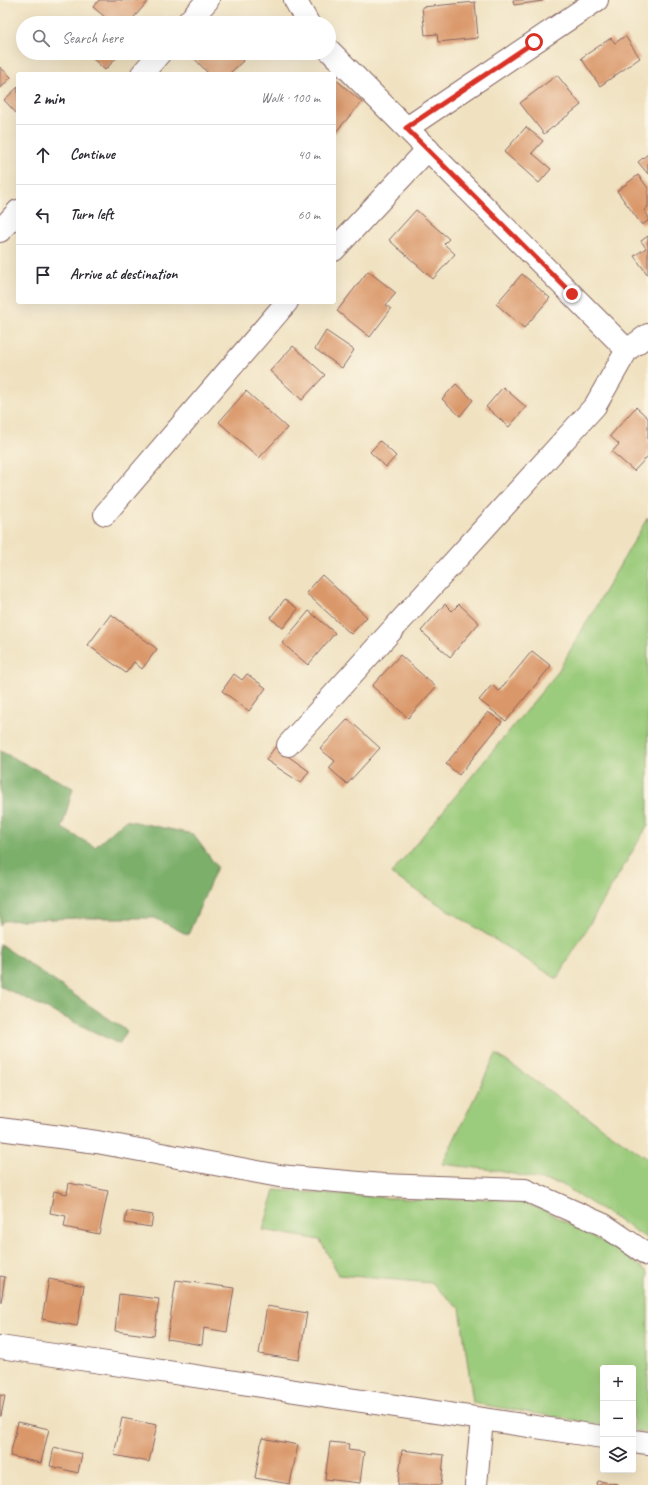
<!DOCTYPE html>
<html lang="en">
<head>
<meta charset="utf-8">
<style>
  body { margin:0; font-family:Caveat,sans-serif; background:#f2f2f3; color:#2b2b33 }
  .controls { position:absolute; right:12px; bottom:12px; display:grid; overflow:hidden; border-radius:4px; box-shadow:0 4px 16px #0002 }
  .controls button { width:36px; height:36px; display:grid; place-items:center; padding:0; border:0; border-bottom:1px solid #e1e1e2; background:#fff; color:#2b2b33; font:20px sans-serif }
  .stop { position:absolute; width:12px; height:12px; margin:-9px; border:3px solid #d93025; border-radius:50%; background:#fff }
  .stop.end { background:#d93025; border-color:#fff; box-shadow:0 1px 4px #0008 }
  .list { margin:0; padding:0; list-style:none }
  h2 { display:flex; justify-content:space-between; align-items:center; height:52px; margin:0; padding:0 16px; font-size:17px }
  h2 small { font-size:13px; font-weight:400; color:#7c7c81 }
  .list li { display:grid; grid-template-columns:26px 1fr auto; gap:12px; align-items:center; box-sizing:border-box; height:60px; padding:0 16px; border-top:1px solid #e1e1e2 }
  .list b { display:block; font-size:15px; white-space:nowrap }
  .list em { font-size:13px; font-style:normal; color:#7c7c81 }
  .icon { flex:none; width:22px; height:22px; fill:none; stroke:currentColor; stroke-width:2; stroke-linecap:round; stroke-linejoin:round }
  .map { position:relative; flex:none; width:648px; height:1485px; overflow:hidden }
  .search { position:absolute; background:#fff; box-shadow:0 4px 16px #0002; left:16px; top:16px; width:320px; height:44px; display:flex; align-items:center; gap:10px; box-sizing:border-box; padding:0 14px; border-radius:22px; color:#7c7c81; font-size:15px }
  .panel { position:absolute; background:#fff; box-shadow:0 4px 16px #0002; left:16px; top:72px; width:320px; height:232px; border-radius:4px }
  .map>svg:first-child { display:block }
  .green { fill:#9bcb7b; stroke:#727553 }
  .forest { fill:#7caf6b; stroke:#63674b }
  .building { fill:#da986a }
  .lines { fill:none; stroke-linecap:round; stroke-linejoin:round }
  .minor-casing { stroke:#846360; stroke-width:24 }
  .minor { stroke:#fff; stroke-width:22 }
  .route { stroke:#d93025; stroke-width:5 }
</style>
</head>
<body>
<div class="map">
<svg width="648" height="1485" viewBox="0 0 648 1485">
  <rect width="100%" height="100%" fill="#fcf5e5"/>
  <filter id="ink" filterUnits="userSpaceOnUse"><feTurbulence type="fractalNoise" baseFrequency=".025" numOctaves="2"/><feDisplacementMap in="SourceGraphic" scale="8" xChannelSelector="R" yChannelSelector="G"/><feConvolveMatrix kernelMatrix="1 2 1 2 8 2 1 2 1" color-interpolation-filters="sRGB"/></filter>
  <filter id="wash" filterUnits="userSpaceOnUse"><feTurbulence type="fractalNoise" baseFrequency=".012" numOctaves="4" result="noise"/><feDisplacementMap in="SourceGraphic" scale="16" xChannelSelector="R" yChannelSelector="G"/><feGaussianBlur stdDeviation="0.9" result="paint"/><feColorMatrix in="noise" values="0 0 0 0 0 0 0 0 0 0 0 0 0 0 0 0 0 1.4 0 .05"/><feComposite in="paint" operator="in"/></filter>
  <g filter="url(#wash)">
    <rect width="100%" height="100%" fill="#f0e2c1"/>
    <g class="green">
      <polygon points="648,517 648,825 557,979 391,874 557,673"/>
      <polygon points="496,1054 648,1159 648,1239 561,1184 494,1170 442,1164"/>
      <polygon points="275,1190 406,1199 491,1199 517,1201 542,1209 614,1248 648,1272 648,1433 633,1430 633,1368 603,1368 603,1425 473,1403 460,1308 431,1283 339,1275 320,1240 263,1230"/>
    </g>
    <g class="forest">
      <polygon points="0,751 73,788 62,828 95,847 126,820 193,834 217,867 188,935 155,918 77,918 3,921 0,925"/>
      <polygon points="0,944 127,1031 119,1044 0,986"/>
    </g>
    <g id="blocks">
      <g class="building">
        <polygon points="99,0 149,0 129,23 112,23 93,7"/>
        <polygon points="513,0 543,0 543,1 514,5"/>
        <polygon points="475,2 478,38 438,42 437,34 425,35 422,7"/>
        <polygon points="625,36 640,58 600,86 581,58 611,38 615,43"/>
        <polygon points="92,53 121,53 105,70 90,56"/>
        <polygon points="191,53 235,53 243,61 229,74 209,74 190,54"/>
        <polygon points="0,67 11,77 0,89"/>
        <polygon points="557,75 581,105 544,134 520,103"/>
        <polygon points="334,78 362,102 334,134"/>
        <polygon points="18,87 18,115 4,100"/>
        <polygon points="526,127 543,141 532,153 551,169 539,183 504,152"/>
        <polygon points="648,154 648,174 638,162"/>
        <polygon points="638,175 648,188 648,207 644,210 648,215 648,221 642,225 617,191"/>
        <polygon points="416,210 449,239 444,244 455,254 433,279 389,240"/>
        <polygon points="648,236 648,275 634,256 646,248 641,241"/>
        <polygon points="368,271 396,293 386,305 391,309 370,337 337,311"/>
        <polygon points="522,274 550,298 524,328 496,304"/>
        <polygon points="326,331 354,350 342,368 315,349"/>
        <polygon points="293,346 325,375 302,400 270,371"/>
        <polygon points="456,384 473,400 460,416 442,399"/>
        <polygon points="503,387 526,407 509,427 486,407"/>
        <polygon points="246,391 287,428 259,458 219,422"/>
        <polygon points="636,407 648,418 648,456 634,471 612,452 619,444 610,436"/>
        <polygon points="380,441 396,456 386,467 370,452"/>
        <polygon points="322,575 367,617 351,634 306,593"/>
        <polygon points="285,599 298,609 283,628 270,618"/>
        <polygon points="445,604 452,611 459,604 479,623 450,657 421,631"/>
        <polygon points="309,611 335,633 308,665 282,643"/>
        <polygon points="111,614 157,649 142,669 134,662 126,673 88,645"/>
        <polygon points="532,651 551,666 506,721 479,700 492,685 499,691"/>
        <polygon points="400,655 436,687 408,718 372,686"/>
        <polygon points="234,674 242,680 247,674 266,688 249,711 222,691"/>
        <polygon points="488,712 502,722 459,775 446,764"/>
        <polygon points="348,719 380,748 347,784 329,768 335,761 320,749"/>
        <polygon points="275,747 309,771 301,783 266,760"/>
        <polygon points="69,1183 108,1191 99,1234 64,1227 66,1216 50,1213 54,1191 67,1194"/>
        <polygon points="127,1211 153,1215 151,1227 125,1223"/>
        <polygon points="0,1276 5,1277 1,1302 0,1302"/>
        <polygon points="49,1279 84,1286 77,1326 42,1319"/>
        <polygon points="176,1280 234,1288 227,1332 204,1328 202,1345 167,1339"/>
        <polygon points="119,1294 159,1299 154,1336 115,1331"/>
        <polygon points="267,1306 307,1313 299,1360 259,1354"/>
        <polygon points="0,1395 5,1396 1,1416 0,1416"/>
        <polygon points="122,1418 157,1425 149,1462 114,1455"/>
        <polygon points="18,1422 49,1429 41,1463 10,1456"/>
        <polygon points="262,1438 298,1445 290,1484 255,1478"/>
        <polygon points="330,1442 349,1444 348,1450 364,1452 360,1483 325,1479"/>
        <polygon points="54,1447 82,1454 78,1473 50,1466"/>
        <polygon points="402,1450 444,1455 441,1485 398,1485"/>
        <polygon points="598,1481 618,1484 618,1485 597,1485"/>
      </g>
    </g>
  </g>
  <g filter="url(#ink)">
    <use href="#blocks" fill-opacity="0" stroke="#846360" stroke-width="1"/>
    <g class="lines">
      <g class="minor-casing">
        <g id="minor">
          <polyline points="295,0 308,23"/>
          <polyline points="187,23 208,0"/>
          <polyline points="329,50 627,350"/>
          <polyline points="142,74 160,53"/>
          <polyline points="407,128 597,0"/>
          <polyline points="0,231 18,211"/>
          <polyline points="334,250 428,149"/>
          <polyline points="105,514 287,302"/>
          <polyline points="288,745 595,406 627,350 648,335"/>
          <polyline points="0,1129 97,1142 279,1176 382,1185 525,1190 604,1225 648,1255"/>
          <polyline points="0,1347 603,1437"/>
          <polyline points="633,1441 648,1443"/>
          <polyline points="476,1485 482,1419"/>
        </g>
      </g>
      <use href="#minor" class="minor"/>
    </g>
  </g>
  <g class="lines" filter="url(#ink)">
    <polyline class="route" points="534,42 406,128 572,294"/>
  </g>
</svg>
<div class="controls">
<button>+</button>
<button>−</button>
<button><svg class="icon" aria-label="layers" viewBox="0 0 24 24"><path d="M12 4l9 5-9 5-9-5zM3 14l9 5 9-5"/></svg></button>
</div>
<div class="stop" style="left:534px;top:42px"></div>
<div class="stop end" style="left:572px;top:294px"></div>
<div class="search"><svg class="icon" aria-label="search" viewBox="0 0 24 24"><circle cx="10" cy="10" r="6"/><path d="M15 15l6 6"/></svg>Search here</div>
<section class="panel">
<h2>2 min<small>Walk · 100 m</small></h2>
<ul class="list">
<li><svg class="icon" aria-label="ahead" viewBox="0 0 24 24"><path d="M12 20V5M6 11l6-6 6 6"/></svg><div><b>Continue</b></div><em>40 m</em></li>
<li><svg class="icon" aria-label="left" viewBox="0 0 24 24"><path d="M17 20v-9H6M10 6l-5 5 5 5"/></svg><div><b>Turn left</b></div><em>60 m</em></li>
<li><svg class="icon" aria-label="arrive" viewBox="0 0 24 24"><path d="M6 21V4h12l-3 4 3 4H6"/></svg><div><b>Arrive at destination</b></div></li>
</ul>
</section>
</div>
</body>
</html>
